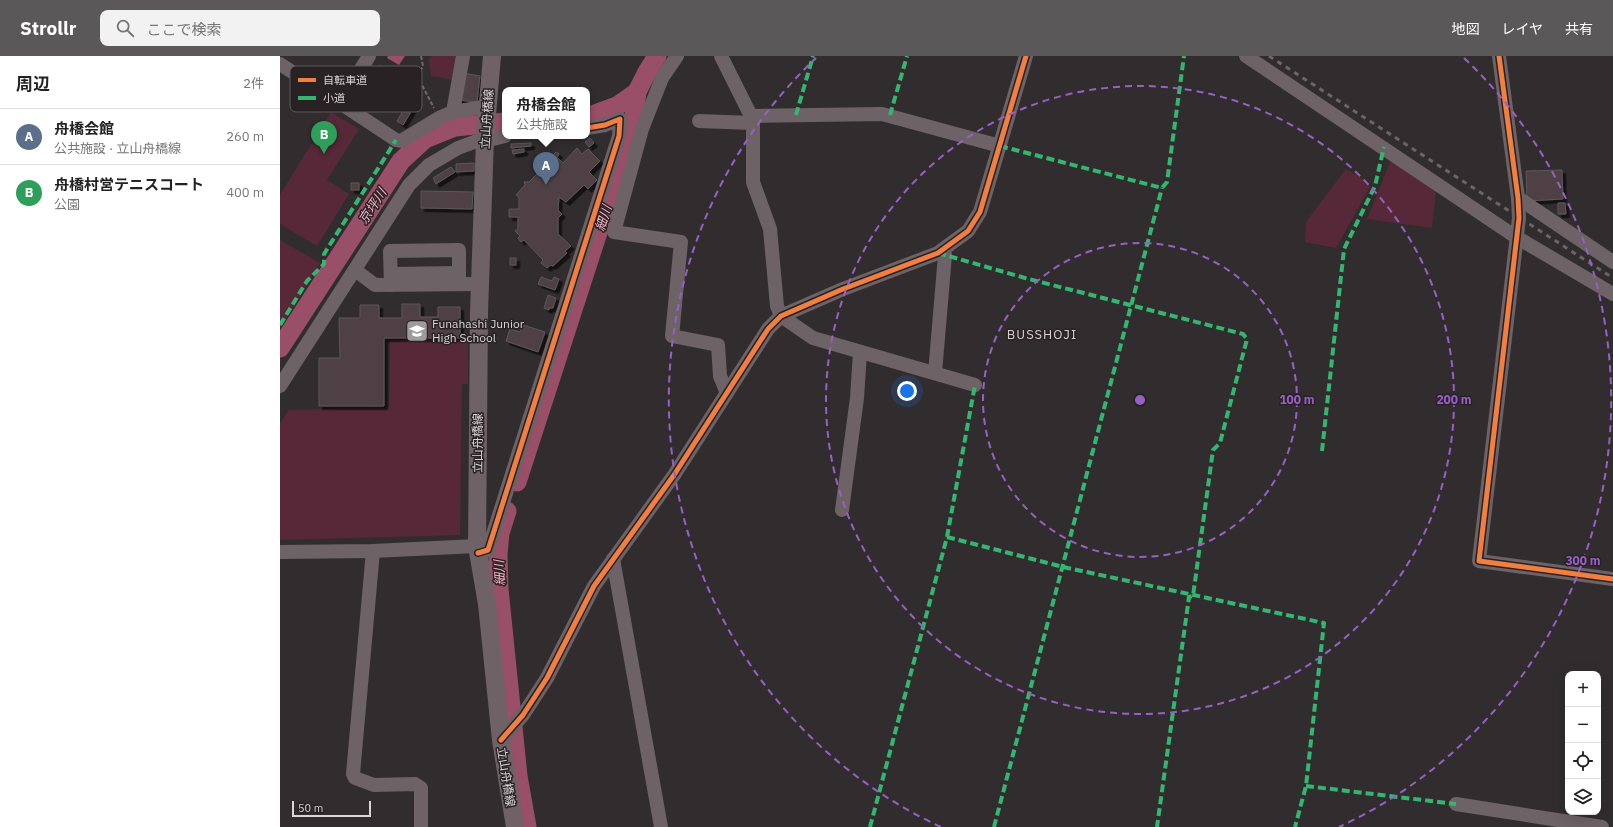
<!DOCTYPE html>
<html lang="ja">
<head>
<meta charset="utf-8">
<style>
  body { margin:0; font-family:"IBM Plex Sans","Noto Sans JP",sans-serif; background:#f2f2f2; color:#222 }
  .controls { position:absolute; right:12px; bottom:12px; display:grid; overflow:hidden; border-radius:8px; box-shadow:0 4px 16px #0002 }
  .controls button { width:36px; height:36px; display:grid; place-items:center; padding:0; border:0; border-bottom:1px solid #e0e0e0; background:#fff; color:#222; font:20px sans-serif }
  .scale { position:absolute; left:12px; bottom:10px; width:79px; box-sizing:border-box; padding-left:4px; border:2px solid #dad6d7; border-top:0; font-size:11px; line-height:14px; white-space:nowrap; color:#dad6d7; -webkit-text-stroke:3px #282224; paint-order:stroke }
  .you { position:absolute; left:627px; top:335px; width:14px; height:14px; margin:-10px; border:3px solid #fff; border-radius:50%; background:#1a73e8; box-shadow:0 0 0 6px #1a73e833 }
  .badge { display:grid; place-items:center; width:26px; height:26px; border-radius:50%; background:#5a5859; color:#fff; font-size:13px; font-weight:700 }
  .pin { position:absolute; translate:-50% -33px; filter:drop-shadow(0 1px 2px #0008) }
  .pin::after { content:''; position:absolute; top:21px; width:14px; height:12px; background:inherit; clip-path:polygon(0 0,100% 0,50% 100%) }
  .popup { position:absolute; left:222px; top:31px; width:88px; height:52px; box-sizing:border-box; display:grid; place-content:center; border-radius:8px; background:#fff; filter:drop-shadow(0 1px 3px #0005); font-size:13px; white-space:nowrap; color:#767676 }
  .popup b { font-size:15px; color:#222 }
  .popup::after { content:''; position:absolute; left:50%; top:100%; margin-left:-8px; border:8px solid transparent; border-top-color:#fff }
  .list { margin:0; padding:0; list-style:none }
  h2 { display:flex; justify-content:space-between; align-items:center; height:52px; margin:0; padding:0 16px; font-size:17px }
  h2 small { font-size:13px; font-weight:400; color:#767676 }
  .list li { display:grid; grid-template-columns:26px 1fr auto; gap:12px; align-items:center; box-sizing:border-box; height:56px; padding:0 16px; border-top:1px solid #e0e0e0 }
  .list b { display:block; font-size:15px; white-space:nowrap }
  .list p { margin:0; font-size:13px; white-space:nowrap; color:#767676 }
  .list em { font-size:13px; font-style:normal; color:#767676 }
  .icon { flex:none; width:22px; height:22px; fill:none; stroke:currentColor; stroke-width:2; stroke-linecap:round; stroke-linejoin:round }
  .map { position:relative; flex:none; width:1333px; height:771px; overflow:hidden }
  header { display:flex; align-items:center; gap:24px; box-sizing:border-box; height:56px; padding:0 20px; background:#5a5859; color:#fff }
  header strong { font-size:19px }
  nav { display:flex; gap:22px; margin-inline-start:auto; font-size:14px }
  .search { width:280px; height:36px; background:#f2f2f2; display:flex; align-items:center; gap:10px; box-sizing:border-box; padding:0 14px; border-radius:8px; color:#767676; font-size:15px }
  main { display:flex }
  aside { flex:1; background:#fff }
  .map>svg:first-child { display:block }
  .green { fill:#572838 }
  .water { fill:#994f67 }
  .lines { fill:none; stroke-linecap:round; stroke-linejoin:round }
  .river { stroke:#994f67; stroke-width:19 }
  .building { fill:#4f3f45; stroke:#5b5859; filter:url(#shadow) }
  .path { stroke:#726a6d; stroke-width:2; stroke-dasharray:4 2; stroke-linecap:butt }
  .minor { stroke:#6d6265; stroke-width:14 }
  .major { stroke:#6e6266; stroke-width:18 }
  .rail { stroke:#6c6467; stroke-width:3; stroke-dasharray:5 5; stroke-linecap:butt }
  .quiet { stroke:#33b770; stroke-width:4; stroke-dasharray:8 4; stroke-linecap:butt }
  .cycleway-casing { stroke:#282224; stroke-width:8 }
  .cycleway { stroke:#f27e40; stroke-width:5 }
  .ring { fill:none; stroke:#985fc6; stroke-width:2; stroke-dasharray:7 5 }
  .labels { text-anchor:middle; stroke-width:3; stroke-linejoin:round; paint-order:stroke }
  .street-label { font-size:12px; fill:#dad6d7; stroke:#282224 }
  .poi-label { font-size:12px; fill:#dad6d7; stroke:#282224; text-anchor:start }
  .water-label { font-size:13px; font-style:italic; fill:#fab5c8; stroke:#282224 }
  .neighbourhood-label { font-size:13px; letter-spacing:1px; fill:#d8d0d2; stroke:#282224 }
  .key { fill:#282224; stroke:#5d585a; stroke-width:1 }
  .key-label { font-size:11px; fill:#dad6d7 }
  .centre { fill:#985fc6; stroke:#282224; stroke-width:2 }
  .ring-label { font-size:12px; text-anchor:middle; font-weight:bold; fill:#985fc6; stroke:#282224; stroke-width:3; stroke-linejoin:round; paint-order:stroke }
</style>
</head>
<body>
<header>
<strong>Strollr</strong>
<div class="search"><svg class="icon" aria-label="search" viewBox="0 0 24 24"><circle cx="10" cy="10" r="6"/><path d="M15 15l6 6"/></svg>ここで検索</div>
<nav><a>地図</a><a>レイヤ</a><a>共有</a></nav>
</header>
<main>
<aside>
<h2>周辺<small>2件</small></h2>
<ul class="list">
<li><span class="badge" style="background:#5c6f8a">A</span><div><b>舟橋会館</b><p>公共施設 · 立山舟橋線</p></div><em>260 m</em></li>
<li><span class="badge" style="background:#2e9e5b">B</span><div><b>舟橋村営テニスコート</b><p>公園</p></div><em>400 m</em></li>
</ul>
</aside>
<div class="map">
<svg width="1333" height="771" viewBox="0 0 1333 771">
  <defs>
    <filter id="shadow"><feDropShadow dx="3.5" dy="3.5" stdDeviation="0" flood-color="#0009"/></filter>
  </defs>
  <rect width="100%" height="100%" fill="#312d2f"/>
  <g class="green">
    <polygon points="151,0 179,0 175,24 151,20 149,3"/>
    <polygon points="51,56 79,73 47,124 69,138 37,190 0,168 0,139"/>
    <polygon points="1111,104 1156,135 1152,172 1087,163"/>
    <polygon points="1066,113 1083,123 1090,131 1056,192 1025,186 1026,166"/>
    <polygon points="0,184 40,207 0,273"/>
    <polygon points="188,283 188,328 182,328 180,479 0,484 0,367 9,354 109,351 110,284"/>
  </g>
  <g class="water">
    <polygon points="108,0 125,0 119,9 107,2"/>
    <polygon points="100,9 117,19 97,53 79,42"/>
  </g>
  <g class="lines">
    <g class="river">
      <polyline points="307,61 337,50 357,36"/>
      <polyline points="0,292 121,105 145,83 175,71 225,66"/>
      <polyline points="237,426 335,124 354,62 357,36 367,16 377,0"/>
      <polyline points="227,455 220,477 218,498 219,533 238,720 247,771"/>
    </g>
  </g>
  <g class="building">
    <polygon points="183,17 200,20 197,46 178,44"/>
    <polygon points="132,40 138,44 123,69 117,65"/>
    <polygon points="310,82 314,87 309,91 305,86"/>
    <polygon points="251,87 251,90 231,92 231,88"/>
    <polygon points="297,92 302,98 308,93 320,105 309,116 317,124 308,133 304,129 286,146 279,141 278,154 282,158 278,162 278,178 291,190 285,195 287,197 273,210 271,209 267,212 261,207 263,204 244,184 241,186 238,182 240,180 235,175 238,173 238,161 229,161 229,153 239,153 239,141 236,139 245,129 244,126 249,126 274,101 273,99 276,96 279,98 277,101 283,107"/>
    <polygon points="244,93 244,96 233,98 232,94"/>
    <polygon points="194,107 194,115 176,116 176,108"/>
    <polygon points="171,111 175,116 156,128 153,122"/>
    <polygon points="1282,114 1283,143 1247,145 1246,115"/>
    <rect x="71" y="127" width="8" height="7"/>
    <polygon points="141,135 193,136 192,153 141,152"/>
    <polygon points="1278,147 1285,147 1286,158 1278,158"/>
    <rect x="230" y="202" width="6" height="7"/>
    <polygon points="261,221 272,225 274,221 279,223 275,234 258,228"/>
    <polygon points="268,239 276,242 273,252 269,252 269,254 264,252"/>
    <polygon points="122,248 140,248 140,261 158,261 158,251 180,251 180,282 104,282 104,350 39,350 39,302 60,302 59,262 80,262 80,249 99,249 99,262 122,262"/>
    <polygon points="243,269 265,276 258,296 226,285 230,273 240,276"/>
  </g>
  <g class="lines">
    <polyline class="path" points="141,0 143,10 135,25 142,29 154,52"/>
    <g class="minor">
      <polyline points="89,0 60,47 116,84 121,85 159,62 173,56 209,50"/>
      <polyline points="397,0 382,22 362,73 334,176 401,186 392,280 438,289 440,320 447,337"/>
      <polyline points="441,0 473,64 473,126 490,173 497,250 501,260 533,282 695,329"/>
      <polyline points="966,0 1236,181 1333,238"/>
      <polyline points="1219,0 1238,142 1239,162 1199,505 1333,523"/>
      <polyline points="0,8 60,47"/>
      <polyline points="173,56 183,0"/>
      <polyline points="472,60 602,58 720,90"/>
      <polyline points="419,65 473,67"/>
      <polyline points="205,85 225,80"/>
      <polyline points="1238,142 1333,206"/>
      <polyline points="75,214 95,229 200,228"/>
      <polyline points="111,218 179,217"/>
      <polyline points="111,229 110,195 179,194 179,228"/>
      <polyline points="655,317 665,199"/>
      <polyline points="0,330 129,129 149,109 178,92 205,82"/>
      <polyline points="562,454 577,342 580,296"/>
      <polyline points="93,495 73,718 75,722 94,729 135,728 141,732 141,771"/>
      <polyline points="0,496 93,495 197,490"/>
      <polyline points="198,497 208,494 339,80 340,63 325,69 307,72"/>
      <polyline points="333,503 381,771"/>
      <polyline points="221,684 243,659 267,622 314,530 394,419 488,273 501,260 563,233 658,197 688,175 700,156 746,0"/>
      <polyline points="1176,748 1322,771"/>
    </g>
    <polyline class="major" points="212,0 205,82 199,257 197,490 207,548 221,684 235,771"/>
    <polyline class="rail" points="989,0 1333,222"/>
    <g class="quiet">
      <polyline points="516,59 533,0"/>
      <polyline points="610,59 627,0"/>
      <polyline points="720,90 882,132 887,126 904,0"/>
      <polyline points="658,197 745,222 963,278 967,283 940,387 933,394 913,540 909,541 877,771"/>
      <polyline points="0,269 27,225 44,208 44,198 116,84"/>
      <polyline points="1042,395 1064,193 1095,130 1104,91"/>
      <polyline points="667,481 783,511 1044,567 1026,730 1015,771"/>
      <polyline points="1026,730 1176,748"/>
      <polyline points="590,771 667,481 695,329"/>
      <polyline points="714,771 882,132"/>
    </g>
    <g class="cycleway-casing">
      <g id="cycleway">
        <polyline points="1219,0 1238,142 1239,162 1199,505 1333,523"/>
        <polyline points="198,497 208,494 339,80 340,63 325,69 307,72"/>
        <polyline points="221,684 243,659 267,622 314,530 394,419 488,273 501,260 563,233 658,197 688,175 700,156 746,0"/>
      </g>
    </g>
    <use href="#cycleway" class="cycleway"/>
  </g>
  <g class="ring">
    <circle cx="860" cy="344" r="157"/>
    <circle cx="860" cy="344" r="314"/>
    <path d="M661 771A471 471 0 0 1 536 2M1184 2A471 471 0 0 1 1059 771"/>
  </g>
  <defs>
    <g id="school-square" transform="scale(1.15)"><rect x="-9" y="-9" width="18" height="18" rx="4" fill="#9f9b9c" stroke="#282224"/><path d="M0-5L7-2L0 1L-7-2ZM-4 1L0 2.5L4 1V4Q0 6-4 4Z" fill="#fff"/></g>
  </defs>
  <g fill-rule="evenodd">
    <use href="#school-square" x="137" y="275"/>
  </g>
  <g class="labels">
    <g class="street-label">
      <text transform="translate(207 63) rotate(-86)" y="4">立山舟橋線</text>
      <text transform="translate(198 387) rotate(-90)" y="4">立山舟橋線</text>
      <text transform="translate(226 721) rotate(81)" y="4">立山舟橋線</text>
    </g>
    <g class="poi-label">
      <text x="152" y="272">Funahashi Junior<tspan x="152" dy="14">High School</tspan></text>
    </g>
    <g class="water-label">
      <text transform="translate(92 150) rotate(-57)" y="5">京坪川</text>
      <text transform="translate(323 162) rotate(-72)" y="5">細川</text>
      <text transform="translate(219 517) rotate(-93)" y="5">細川</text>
    </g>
    <g class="neighbourhood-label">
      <text x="762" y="283">BUSSHOJI</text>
    </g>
  </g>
  <rect x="10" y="10" width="132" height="46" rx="6" class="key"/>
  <rect x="18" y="22" width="18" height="4" fill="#f27e40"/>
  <rect x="18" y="40" width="18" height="4" fill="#33b770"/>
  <g class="key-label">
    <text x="43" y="28">自転車道</text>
    <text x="43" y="46">小道</text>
  </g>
  <circle cx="860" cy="344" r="6" class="centre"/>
  <g class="ring-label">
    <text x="1017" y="348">100 m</text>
    <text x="1174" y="348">200 m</text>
    <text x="1303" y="509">300 m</text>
  </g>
</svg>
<div class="controls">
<button>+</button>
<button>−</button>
<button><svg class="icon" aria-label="locate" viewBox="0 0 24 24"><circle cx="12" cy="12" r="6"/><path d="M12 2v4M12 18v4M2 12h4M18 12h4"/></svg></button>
<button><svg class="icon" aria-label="layers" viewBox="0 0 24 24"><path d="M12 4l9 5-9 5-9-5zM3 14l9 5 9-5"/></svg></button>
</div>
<div class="scale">50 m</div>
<div class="you"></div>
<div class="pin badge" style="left:266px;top:129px;background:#5c6f8a">A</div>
<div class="popup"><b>舟橋会館</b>公共施設</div>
<div class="pin badge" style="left:44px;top:98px;background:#2e9e5b">B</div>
</div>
</main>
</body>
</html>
